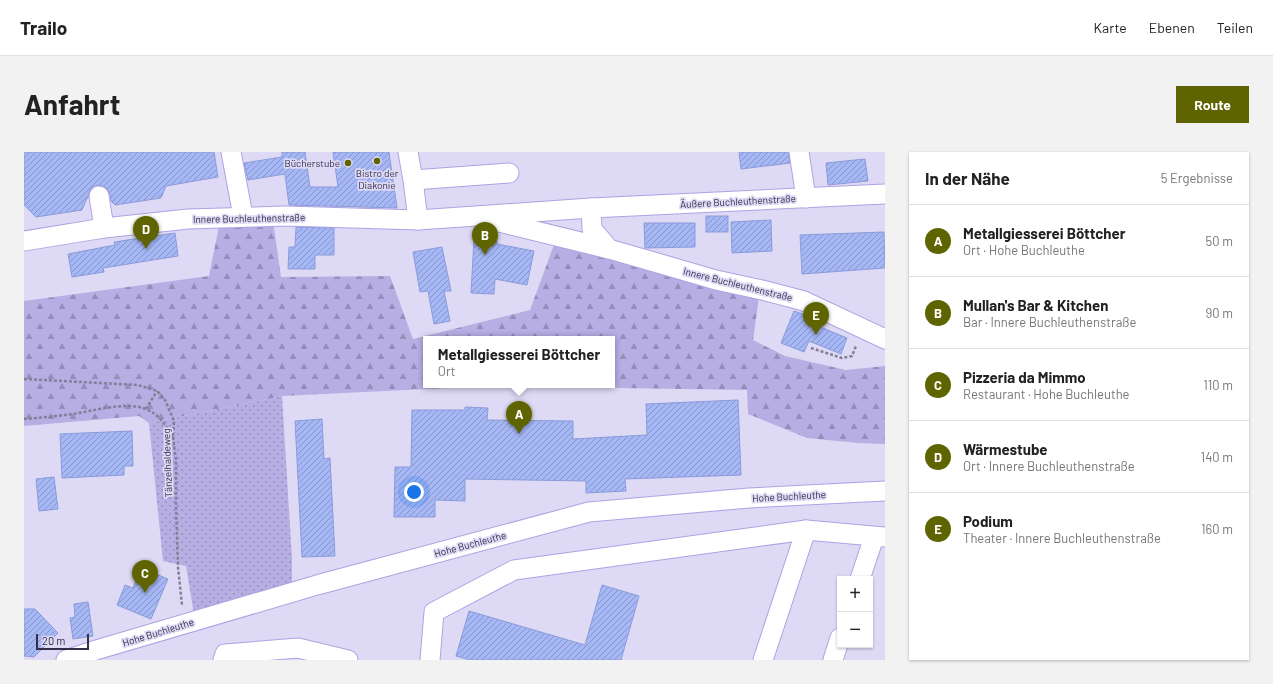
<!DOCTYPE html>
<html lang="de">
<head>
<meta charset="utf-8">
<style>
  body { margin:0; font-family:Barlow,sans-serif; background:#f2f2f2; color:#222 }
  .controls { position:absolute; right:12px; bottom:12px; display:grid; overflow:hidden; border-radius:0px; box-shadow:0 1px 3px #0004 }
  .controls button { width:36px; height:36px; display:grid; place-items:center; padding:0; border:0; border-bottom:1px solid #e0e0e0; background:#fff; color:#222; font:20px sans-serif }
  .scale { position:absolute; left:12px; bottom:10px; width:53px; box-sizing:border-box; padding-left:4px; border:2px solid #342f49; border-top:0; font-size:11px; line-height:14px; white-space:nowrap; color:#342f49; -webkit-text-stroke:3px #dedaf5; paint-order:stroke }
  .you { position:absolute; left:390px; top:340px; width:14px; height:14px; margin:-10px; border:3px solid #fff; border-radius:50%; background:#1a73e8; box-shadow:0 0 0 6px #1a73e833 }
  .badge { display:grid; place-items:center; width:26px; height:26px; border-radius:50%; background:#606400; color:#fff; font-size:13px; font-weight:700 }
  .pin { position:absolute; translate:-50% -33px; filter:drop-shadow(0 1px 2px #0008) }
  .pin::after { content:''; position:absolute; top:21px; width:14px; height:12px; background:inherit; clip-path:polygon(0 0,100% 0,50% 100%) }
  .popup { position:absolute; left:399px; top:184px; width:192px; height:52px; box-sizing:border-box; display:grid; place-content:center; border-radius:0px; background:#fff; filter:drop-shadow(0 1px 3px #0005); font-size:13px; white-space:nowrap; color:#767676 }
  .popup b { font-size:15px; color:#222 }
  .popup::after { content:''; position:absolute; left:50%; top:100%; margin-left:-8px; border:8px solid transparent; border-top-color:#fff }
  .list { margin:0; padding:0; list-style:none }
  h2 { display:flex; justify-content:space-between; align-items:center; height:52px; margin:0; padding:0 16px; font-size:17px }
  h2 small { font-size:13px; font-weight:400; color:#767676 }
  .list li { display:grid; grid-template-columns:26px 1fr auto; gap:12px; align-items:center; box-sizing:border-box; height:72px; padding:0 16px; border-top:1px solid #e0e0e0 }
  .list b { display:block; font-size:15px; white-space:nowrap }
  .list p { margin:0; font-size:13px; white-space:nowrap; color:#767676 }
  .list em { font-size:13px; font-style:normal; color:#767676 }
  .map { position:relative; flex:none; width:861px; height:508px; overflow:hidden; border-radius:0px }
  header { display:flex; align-items:center; gap:24px; box-sizing:border-box; height:56px; padding:0 20px; background:#fff; border-bottom:1px solid #e0e0e0 }
  header strong { font-size:19px }
  nav { display:flex; gap:22px; margin-inline-start:auto; font-size:14px }
  .intro { display:flex; align-items:center; justify-content:space-between; box-sizing:border-box; height:96px; padding:0 24px }
  h1 { margin:0; font-size:28px }
  .button { padding:10px 18px; border-radius:0px; background:#606400; color:#fff; font-size:14px; font-weight:700 }
  main { display:flex; gap:24px; padding:0 24px }
  aside { flex:1; background:#fff; border-radius:0px; box-shadow:0 1px 3px #0004 }
  .map>svg:first-child { display:block }
  .grass { fill:url(#grass-dots) }
  .forest { fill:url(#forest-firs); fill-rule:evenodd }
  .building { fill:url(#building-hatch); stroke:#8b9bd9 }
  .lines { fill:none; stroke-linecap:round; stroke-linejoin:round }
  .minor-casing { stroke:#aea2e3; stroke-width:21 }
  .path { stroke:#847f99; stroke-width:2.5; stroke-dasharray:3 2; stroke-linecap:butt }
  .minor { stroke:#fff; stroke-width:19 }
  .poi-dot { fill:#606400; stroke:#dedaf5; stroke-width:1.5 }
  .labels { text-anchor:middle; stroke-width:3.5; stroke-linejoin:round; paint-order:stroke }
  .poi-label { font-size:10px; fill:#342f49; stroke:#dedaf5; text-anchor:end }
  .street-label { font-size:10px; fill:#342f49; stroke:#dedaf5 }
</style>
</head>
<body>
<header>
<strong>Trailo</strong>
<nav><a>Karte</a><a>Ebenen</a><a>Teilen</a></nav>
</header>
<div class="intro"><h1>Anfahrt</h1><a class="button">Route</a></div>
<main>
<div class="map">
<svg width="861" height="508" viewBox="0 0 861 508">
  <defs>
    <pattern id="grass-dots" width="8" height="8" patternUnits="userSpaceOnUse"><rect width="8" height="8" fill="#b7aee3"/><path d="M2 2h.1M6 6h.1" fill="none" stroke="#968eba" stroke-width="1.8" stroke-linecap="round"/></pattern>
    <pattern id="forest-firs" width="22" height="20" patternUnits="userSpaceOnUse"><rect width="22" height="20" fill="#b7aee3"/><path d="M5 1l3.5 6h-7zM16 11l3.5 6h-7z" fill="#968eba"/></pattern>
    <pattern id="building-hatch" width="6" height="6" patternUnits="userSpaceOnUse"><rect width="6" height="6" fill="#a6b7f6"/><path d="M-1 1l2-2M0 6l6-6M5 7l2-2" fill="none" stroke="#8895c9"/></pattern>
  </defs>
  <rect width="100%" height="100%" fill="#dedaf5"/>
  <polygon class="grass" points="258,244 268,407 268,433 170,463 162,414 139,409 125,271"/>
  <path class="forest" d="M196,69H249L257,125L366,124L389,187L506,158L531,90L735,145L729,188L761,204L822,218L861,214V292L834,291L783,286L724,262L723,238L465,234L258,244L125,271L115,264L0,274V149L185,124ZM402,187H588V233H402Z"/>
  <g class="building">
    <polygon points="0,0 190,0 194,25 142,34 137,46 91,53 87,49 86,42 83,37 79,34 73,33 68,35 65,40 64,46 63,46 58,58 12,65 0,53"/>
    <polygon points="258,0 281,0 286,35 314,35 309,0 365,0 373,56 265,53 261,22 224,28 220,11 258,5"/>
    <polygon points="715,0 764,0 766,11 717,17"/>
    <polygon points="841,7 844,29 804,33 802,11"/>
    <rect x="682" y="64" width="22" height="16"/>
    <polygon points="747,68 748,99 708,101 707,70"/>
    <polygon points="620,71 671,71 671,95 621,96"/>
    <polygon points="272,75 310,76 310,103 291,103 291,117 264,117 265,95 271,95"/>
    <polygon points="860,80 861,116 778,122 776,83"/>
    <polygon points="151,81 154,104 79,116 80,120 48,125 44,102 91,93 90,90"/>
    <polygon points="450,87 473,89 473,92 510,99 503,133 471,127 470,142 447,141"/>
    <polygon points="418,95 427,139 420,139 426,169 410,172 404,139 396,140 389,100"/>
    <polygon points="770,159 784,164 782,169 823,186 817,202 785,189 780,200 757,191"/>
    <polygon points="714,248 717,323 601,327 602,339 562,341 562,329 441,327 441,349 411,348 411,365 370,365 371,315 387,315 388,258 441,258 441,255 464,256 463,268 549,269 549,287 623,283 622,252"/>
    <polygon points="298,267 300,307 306,306 311,404 278,405 271,269"/>
    <polygon points="108,279 109,314 100,314 100,323 38,326 36,282"/>
    <polygon points="30,325 34,357 15,359 12,327"/>
    <polygon points="117,416 144,427 127,467 93,453 101,433 109,436"/>
    <polygon points="578,433 615,444 597,508 446,508 432,504 445,459 561,493"/>
    <polygon points="64,450 69,484 49,487 46,466 51,465 50,452"/>
    <polygon points="0,457 11,457 34,481 10,505 0,504"/>
  </g>
  <g class="lines">
    <g class="minor-casing">
      <g id="minor">
        <polyline points="207,0 219,64"/>
        <polyline points="384,0 389,28 394,68"/>
        <polyline points="775,0 782,46"/>
        <polyline points="389,28 485,21"/>
        <polyline points="75,44 80,76"/>
        <polyline points="567,56 568,77 585,97 692,128 738,138 780,149 861,187"/>
        <polyline points="467,68 585,97"/>
        <polyline points="0,89 80,76 164,67 262,64 394,68 567,56 861,42"/>
        <polyline points="836,427 850,385"/>
        <polyline points="42,508 72,498 293,433 565,360 725,346 861,339"/>
        <polyline points="199,508 201,502 274,496 324,508"/>
        <polyline points="406,508 410,460 490,418 782,378 861,385"/>
        <polyline points="739,508 782,378"/>
        <polyline points="809,508 816,486"/>
      </g>
    </g>
    <g class="path">
      <polyline points="787,196 818,206 828,204 832,194"/>
      <polyline points="0,227 114,233 133,239 141,248 150,269 149,285 152,308 152,356 154,415 158,453"/>
      <polyline points="122,257 133,239"/>
      <path d="M0,267C16,266 33,264 49,262C69,259 102,249 122,257C136,263 141,273 149,285"/>
    </g>
    <use href="#minor" class="minor"/>
  </g>
  <g class="poi-dot">
    <circle cx="353" cy="9" r="4"/>
    <circle cx="324" cy="11" r="4"/>
  </g>
  <g class="labels">
    <g class="poi-label">
      <text x="316" y="15">Bücherstube</text>
      <text x="353" y="25" text-anchor="middle">Bistro der<tspan x="353" dy="12">Diakonie</tspan></text>
    </g>
    <g class="street-label">
      <text transform="translate(714 49) rotate(-3)" y="4">Äußere Buchleuthenstraße</text>
      <text transform="translate(225 66) rotate(-1)" y="4">Innere Buchleuthenstraße</text>
      <text transform="translate(714 132) rotate(14)" y="4">Innere Buchleuthenstraße</text>
      <text transform="translate(143 311) rotate(-92)" y="4">Tänzelhaldeweg</text>
      <text transform="translate(765 344) rotate(-3)" y="4">Hohe Buchleuthe</text>
      <text transform="translate(446 392) rotate(-15)" y="4">Hohe Buchleuthe</text>
      <text transform="translate(134 480) rotate(-17)" y="4">Hohe Buchleuthe</text>
    </g>
  </g>
</svg>
<div class="controls">
<button>+</button>
<button>−</button>
</div>
<div class="scale">20 m</div>
<div class="you"></div>
<div class="pin badge" style="left:495px;top:282px">A</div>
<div class="popup"><b>Metallgiesserei Böttcher</b>Ort</div>
<div class="pin badge" style="left:461px;top:103px">B</div>
<div class="pin badge" style="left:121px;top:441px">C</div>
<div class="pin badge" style="left:122px;top:97px">D</div>
<div class="pin badge" style="left:792px;top:183px">E</div>
</div>
<aside>
<h2>In der Nähe<small>5 Ergebnisse</small></h2>
<ul class="list">
<li><span class="badge">A</span><div><b>Metallgiesserei Böttcher</b><p>Ort · Hohe Buchleuthe</p></div><em>50 m</em></li>
<li><span class="badge">B</span><div><b>Mullan's Bar &amp; Kitchen</b><p>Bar · Innere Buchleuthenstraße</p></div><em>90 m</em></li>
<li><span class="badge">C</span><div><b>Pizzeria da Mimmo</b><p>Restaurant · Hohe Buchleuthe</p></div><em>110 m</em></li>
<li><span class="badge">D</span><div><b>Wärmestube</b><p>Ort · Innere Buchleuthenstraße</p></div><em>140 m</em></li>
<li><span class="badge">E</span><div><b>Podium</b><p>Theater · Innere Buchleuthenstraße</p></div><em>160 m</em></li>
</ul>
</aside>
</main>
</body>
</html>
